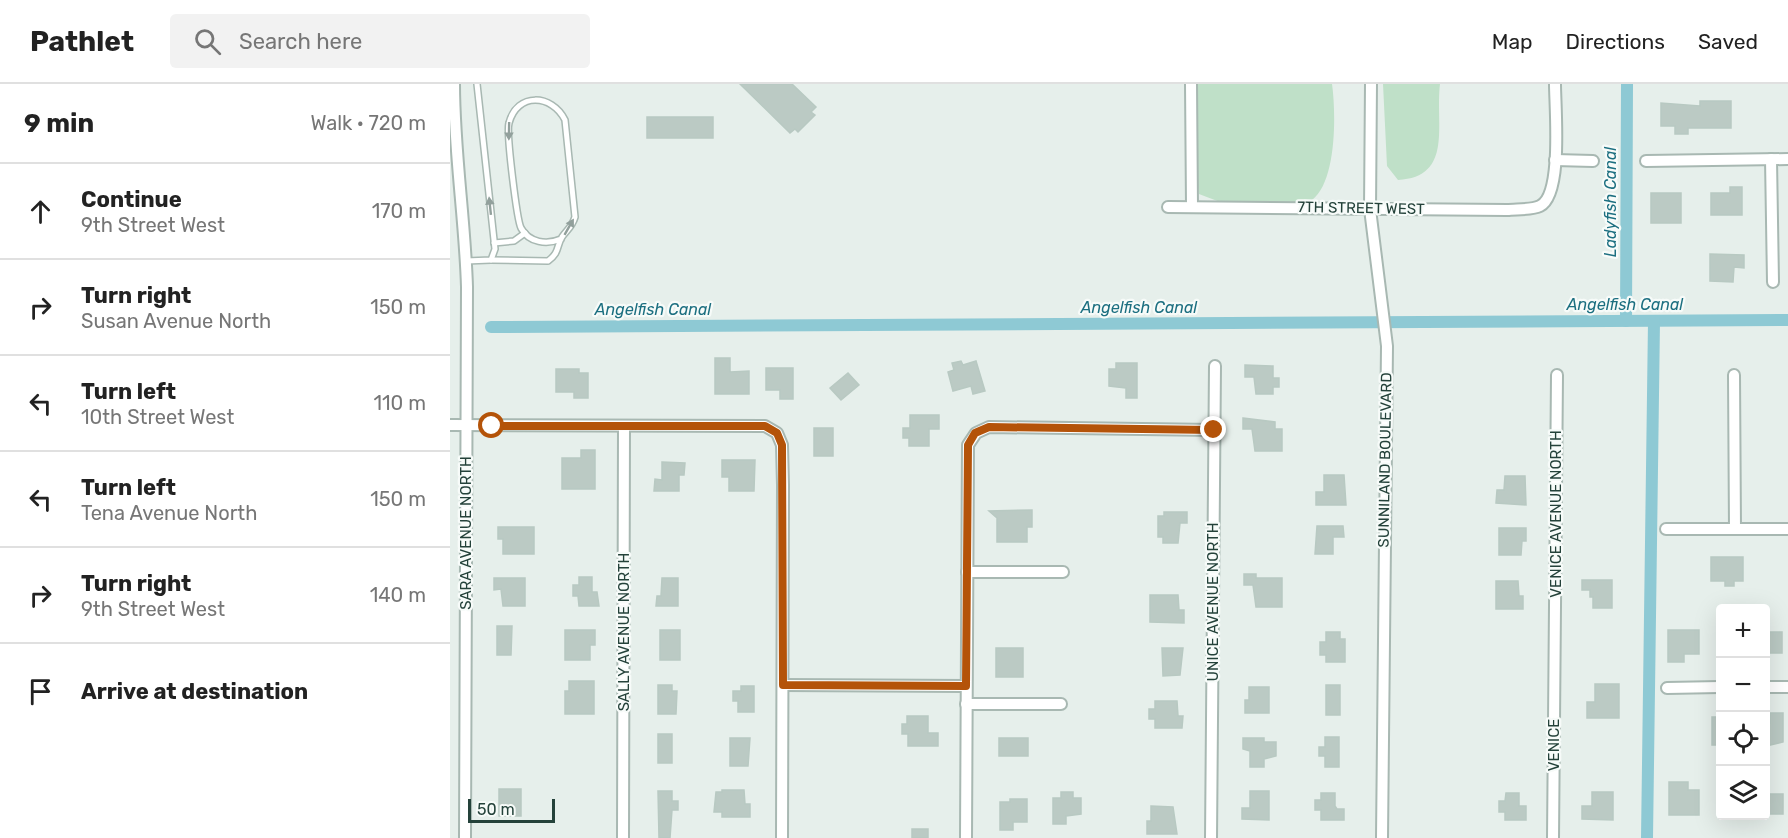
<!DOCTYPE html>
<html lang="en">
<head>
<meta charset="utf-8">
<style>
  body { margin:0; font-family:Rubik,sans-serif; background:#f2f2f2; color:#222 }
  .controls { position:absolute; right:18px; bottom:18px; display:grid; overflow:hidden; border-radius:6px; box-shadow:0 6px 24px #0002 }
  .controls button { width:54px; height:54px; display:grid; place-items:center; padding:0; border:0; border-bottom:2px solid #e0e0e0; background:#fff; color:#222; font:30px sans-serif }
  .scale { position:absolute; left:18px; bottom:15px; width:87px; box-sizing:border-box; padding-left:6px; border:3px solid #24423a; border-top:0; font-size:16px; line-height:21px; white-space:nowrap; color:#24423a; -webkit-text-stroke:4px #f7fbf9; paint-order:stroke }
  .stop { position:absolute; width:18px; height:18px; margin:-14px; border:4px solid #b45309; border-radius:50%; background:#fff }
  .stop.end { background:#b45309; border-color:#fff; box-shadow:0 2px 6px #0008 }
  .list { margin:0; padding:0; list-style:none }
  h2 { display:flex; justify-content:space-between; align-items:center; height:78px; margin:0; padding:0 24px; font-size:26px }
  h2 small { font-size:20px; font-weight:400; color:#767676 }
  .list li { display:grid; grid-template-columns:39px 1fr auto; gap:18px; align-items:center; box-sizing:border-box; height:96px; padding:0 24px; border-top:2px solid #e0e0e0 }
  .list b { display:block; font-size:22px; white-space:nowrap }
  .list p { margin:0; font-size:20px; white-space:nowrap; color:#767676 }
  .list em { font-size:20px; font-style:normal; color:#767676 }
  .icon { flex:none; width:33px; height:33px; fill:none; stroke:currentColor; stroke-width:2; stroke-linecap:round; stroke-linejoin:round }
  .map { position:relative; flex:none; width:1338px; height:754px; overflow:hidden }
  header { display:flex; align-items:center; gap:36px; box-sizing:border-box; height:84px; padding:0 30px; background:#fff; border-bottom:2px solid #e0e0e0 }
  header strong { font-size:28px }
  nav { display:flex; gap:33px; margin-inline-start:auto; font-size:21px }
  .search { width:420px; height:54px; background:#f2f2f2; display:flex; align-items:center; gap:15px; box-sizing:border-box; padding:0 21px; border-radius:6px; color:#767676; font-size:22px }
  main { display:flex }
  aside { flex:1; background:#fff }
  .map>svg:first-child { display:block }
  .green { fill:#bfe0c8 }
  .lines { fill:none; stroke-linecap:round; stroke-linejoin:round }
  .canal { stroke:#8ec9d4; stroke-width:12 }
  .building { fill:#bbcac4; stroke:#b8c9c2; stroke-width:1.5 }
  .lane-casing { stroke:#a8b8b2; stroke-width:8 }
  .street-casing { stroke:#a8b8b2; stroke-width:14 }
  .lane { stroke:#fff; stroke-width:5 }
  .street { stroke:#fff; stroke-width:10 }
  .oneway { fill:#92a09c }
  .route { stroke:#b45309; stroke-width:8 }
  .labels { text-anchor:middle; stroke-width:4.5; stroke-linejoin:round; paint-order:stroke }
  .street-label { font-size:15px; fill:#24423a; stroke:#f7fbf9 }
  .water-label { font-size:16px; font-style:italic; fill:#1c6f80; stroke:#f7fbf9 }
</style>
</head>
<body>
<header>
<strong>Pathlet</strong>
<div class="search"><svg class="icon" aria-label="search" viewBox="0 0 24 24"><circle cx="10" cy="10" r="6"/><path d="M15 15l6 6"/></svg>Search here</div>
<nav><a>Map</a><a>Directions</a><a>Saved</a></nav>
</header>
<main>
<aside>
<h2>9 min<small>Walk · 720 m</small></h2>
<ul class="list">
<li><svg class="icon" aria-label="ahead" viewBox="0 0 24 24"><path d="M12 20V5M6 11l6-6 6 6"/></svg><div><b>Continue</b><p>9th Street West</p></div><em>170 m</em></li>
<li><svg class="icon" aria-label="right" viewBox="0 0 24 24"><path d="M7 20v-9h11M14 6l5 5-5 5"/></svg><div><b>Turn right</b><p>Susan Avenue North</p></div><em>150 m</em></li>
<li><svg class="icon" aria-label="left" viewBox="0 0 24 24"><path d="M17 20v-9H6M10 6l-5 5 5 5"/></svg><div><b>Turn left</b><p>10th Street West</p></div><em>110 m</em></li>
<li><svg class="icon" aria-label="left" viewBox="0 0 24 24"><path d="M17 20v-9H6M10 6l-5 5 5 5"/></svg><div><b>Turn left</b><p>Tena Avenue North</p></div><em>150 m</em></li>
<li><svg class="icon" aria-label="right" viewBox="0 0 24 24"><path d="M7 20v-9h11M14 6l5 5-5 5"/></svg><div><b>Turn right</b><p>9th Street West</p></div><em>140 m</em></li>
<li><svg class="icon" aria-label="arrive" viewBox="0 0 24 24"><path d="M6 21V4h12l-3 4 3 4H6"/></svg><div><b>Arrive at destination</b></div></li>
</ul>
</aside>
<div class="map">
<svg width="1338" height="754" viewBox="0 0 1338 754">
  <rect width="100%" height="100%" fill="#e6efeb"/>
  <g class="green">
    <path d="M747,0H882C886,28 887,97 862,116C851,124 798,125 784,122C772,119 760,114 749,110L746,87Z"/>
    <path d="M933,0H990C985,40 1004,93 948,96L937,82Z"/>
  </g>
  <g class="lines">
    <g class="canal">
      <polyline points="1176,237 1177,0"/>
      <polyline points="41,243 1338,236"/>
      <polyline points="1197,754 1204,237"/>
    </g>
  </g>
  <g class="building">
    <polygon points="290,0 342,0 366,23 361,28 365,31 348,48 345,45 340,49"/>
    <polygon points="1250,17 1281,17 1281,44 1238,44 1238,50 1225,50 1225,42 1211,42 1211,19 1250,22"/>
    <rect x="197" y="33" width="66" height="21"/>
    <polygon points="1280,103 1292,103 1292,131 1261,131 1261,109 1280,109"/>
    <rect x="1201" y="109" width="30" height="30"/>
    <polygon points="1260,170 1294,171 1294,184 1284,183 1283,198 1260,197"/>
    <polygon points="265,274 280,274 280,288 299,287 299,310 265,310"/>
    <polygon points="511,277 513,281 526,277 535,307 523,310 521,302 503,307 498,288 504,286 502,279"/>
    <polygon points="666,279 687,279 687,314 676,314 676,304 659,302 659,285 666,285"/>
    <polygon points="795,281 823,282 823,294 829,294 829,303 823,303 823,310 806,310 804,293 795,293"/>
    <polygon points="316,284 343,284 343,315 330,315 330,306 316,306"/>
    <polygon points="106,285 129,285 129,289 138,289 138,314 124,314 124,308 106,308"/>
    <polygon points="398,289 409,301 391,316 380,304"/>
    <polygon points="460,331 489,331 489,345 479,345 479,362 459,362 459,354 453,354 453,344 460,344"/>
    <polygon points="793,334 825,338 825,345 832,345 832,367 805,367 802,345 793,345"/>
    <rect x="364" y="344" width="19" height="28"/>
    <polygon points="131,366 145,366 145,405 112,405 112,374 131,374"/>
    <polygon points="272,376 305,376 304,407 279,407 279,393 272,393"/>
    <polygon points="212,378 235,379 234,391 229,391 229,407 204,407 205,395 212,396"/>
    <polygon points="874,391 894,391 896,421 866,421 866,408 874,408"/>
    <polygon points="1055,392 1075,392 1076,421 1046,419 1047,406 1054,406"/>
    <polygon points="582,426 582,443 577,443 577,458 547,458 547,434 539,427"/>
    <polygon points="714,428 737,428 737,439 730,439 728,459 713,459 713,453 708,453 708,432 714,432"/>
    <polygon points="867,442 893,442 894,453 883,453 883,470 865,470"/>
    <polygon points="48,443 84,443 84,470 53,470 53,455 48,455"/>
    <polygon points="1049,444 1076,444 1076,457 1072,457 1071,471 1049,471"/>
    <polygon points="1261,473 1293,473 1293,497 1284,497 1284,502 1275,502 1275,497 1261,497"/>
    <polygon points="794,490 806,490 806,494 832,494 832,523 806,523 803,501 794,501"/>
    <polygon points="129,493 142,493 142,508 147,508 149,522 129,522 128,512 123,512 123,501 129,501"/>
    <polygon points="44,494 75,494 75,522 53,522 51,505 44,506"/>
    <polygon points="212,494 228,494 228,522 206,522 207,512 211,512"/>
    <polygon points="1132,496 1162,496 1162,524 1143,524 1143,513 1140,513 1140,506 1132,506"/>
    <polygon points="1046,497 1068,497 1069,512 1073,512 1073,525 1046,525"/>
    <polygon points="700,511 728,511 729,526 734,526 734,539 700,538"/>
    <polygon points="47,542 62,542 61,571 47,571"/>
    <polygon points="115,546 145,546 145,561 140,561 140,576 115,576"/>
    <rect x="210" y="546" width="20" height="30"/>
    <polygon points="1218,546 1249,546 1249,570 1234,570 1234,578 1218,578"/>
    <polygon points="876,548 890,548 890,555 895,555 895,578 876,578 876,571 870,571 870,558 876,558"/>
    <rect x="1316" y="548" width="16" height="21"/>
    <rect x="546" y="564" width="27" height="29"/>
    <polygon points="712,564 733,564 730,591 713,592"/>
    <polygon points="119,597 144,597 144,630 115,630 115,607 119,607"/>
    <polygon points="1145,600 1169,600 1169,634 1137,634 1137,618 1145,618"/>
    <polygon points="208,601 222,601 222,607 227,607 226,630 208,630"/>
    <rect x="876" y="601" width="14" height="30"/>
    <polygon points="291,602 304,602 304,628 288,628 288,617 283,617 283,607 291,607"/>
    <polygon points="799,603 819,603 819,629 795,629 795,616 799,616"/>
    <polygon points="705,617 727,617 728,632 733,632 732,644 705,644 705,635 699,635 699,625 705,625"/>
    <polygon points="1320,629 1333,629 1333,658 1316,662 1316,639 1320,639"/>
    <polygon points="457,632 478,632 478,649 488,649 488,662 458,662 458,650 452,650 452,640 457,640"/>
    <rect x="1262" y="633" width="8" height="28"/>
    <rect x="208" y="650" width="14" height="29"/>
    <polygon points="875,653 889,653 889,683 875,683 875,672 869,672 869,663 875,663"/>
    <polygon points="280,654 300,654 298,682 280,682"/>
    <rect x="549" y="654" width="29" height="18"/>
    <polygon points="793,654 814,654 814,658 826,658 826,672 814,675 814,683 800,683 800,667 793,665"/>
    <polygon points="1219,698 1238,698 1238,706 1249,706 1249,731 1219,731"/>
    <rect x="49" y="705" width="22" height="27"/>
    <polygon points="272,706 294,706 295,720 300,720 300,733 272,733 272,728 264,728 266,708 272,708"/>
    <polygon points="208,707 222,707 222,717 228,717 228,726 222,726 220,754 209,754"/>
    <polygon points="800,707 819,707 819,736 792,735 792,724 800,724"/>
    <polygon points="611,708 623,708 623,714 631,714 631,730 616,732 616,740 603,740 603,714 611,714"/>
    <polygon points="1142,708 1163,708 1163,736 1132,735 1132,722 1142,722"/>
    <polygon points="871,709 885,709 885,722 887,725 894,725 894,736 871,736 871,726 865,726 865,716 871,716"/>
    <polygon points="1056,709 1069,709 1069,722 1076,722 1076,736 1055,736 1055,728 1049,728 1049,717 1055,717"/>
    <polygon points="1316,710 1333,710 1333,730 1318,730 1318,726 1316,726"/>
    <polygon points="560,715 577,715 577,738 563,738 563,746 550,746 550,718 560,718"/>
    <polygon points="701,722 723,723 727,750 697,750 697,737 701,737"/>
    <rect x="462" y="745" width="16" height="9"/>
  </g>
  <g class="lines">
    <g class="lane-casing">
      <g id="lane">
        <polyline points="44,159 64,157 75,149"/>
        <path d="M41,176L98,177C110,168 106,163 112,153C117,146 122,143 125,133L115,36C102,10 67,8 59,39C56,49 67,136 71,144C79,159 97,161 111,155"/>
        <polyline points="16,177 41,176 45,165 27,0"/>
      </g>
    </g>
    <g class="street-casing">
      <g id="street">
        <path d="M4,0C4,68 15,135 17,203L15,754"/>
        <polyline points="741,0 742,122"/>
        <polyline points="921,0 920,125 937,262 932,754"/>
        <polyline points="1321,75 1323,198"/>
        <polyline points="1105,76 1143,77"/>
        <polyline points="1196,77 1338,75"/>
        <path d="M718,123L1057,126C1067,125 1082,126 1090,122C1113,111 1105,24 1105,0"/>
        <polyline points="1284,291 1285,445"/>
        <polyline points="0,341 315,342 327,349 332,361 333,401 332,754"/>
        <polyline points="1216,445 1338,445"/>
        <polyline points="517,488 613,488"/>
        <polyline points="333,601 516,602"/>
        <polyline points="1316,603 1338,603"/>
        <polyline points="1217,604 1270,603"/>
        <polyline points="516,620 611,620"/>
        <polyline points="173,754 174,342"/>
        <polyline points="516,754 518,361 526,349 539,343 764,346"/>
        <polyline points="761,754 765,282"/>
        <polyline points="1103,754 1107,291"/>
      </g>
    </g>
    <use href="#lane" class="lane"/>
    <use href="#street" class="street"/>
  </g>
  <defs><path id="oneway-solid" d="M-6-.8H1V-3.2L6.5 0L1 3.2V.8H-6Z" transform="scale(1.5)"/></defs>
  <g class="oneway">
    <use href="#oneway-solid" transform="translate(59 47) rotate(91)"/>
    <use href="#oneway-solid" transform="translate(40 122) rotate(-96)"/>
    <use href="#oneway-solid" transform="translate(119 143) rotate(-60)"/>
  </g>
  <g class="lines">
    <polyline class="route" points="42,342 315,342 327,349 332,361 333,601 516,602 518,361 525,349 539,343 764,346"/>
  </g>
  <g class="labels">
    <g class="street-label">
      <text transform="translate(911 124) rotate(1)" y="5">7TH STREET WEST</text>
      <text transform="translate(935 376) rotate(-89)" y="5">SUNNILAND BOULEVARD</text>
      <text transform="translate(1106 430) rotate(-90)" y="5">VENICE AVENUE NORTH</text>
      <text transform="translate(16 449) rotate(-90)" y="5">SARA AVENUE NORTH</text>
      <text transform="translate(763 518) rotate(-90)" y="5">UNICE AVENUE NORTH</text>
      <text transform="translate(174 548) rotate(-90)" y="5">SALLY AVENUE NORTH</text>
      <text transform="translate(1104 661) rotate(-90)" y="5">VENICE</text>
    </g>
    <g class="water-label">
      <text transform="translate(1160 118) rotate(-90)" y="6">Ladyfish Canal</text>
      <text x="1175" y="226">Angelfish Canal</text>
      <text x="689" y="229">Angelfish Canal</text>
      <text x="203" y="231">Angelfish Canal</text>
    </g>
  </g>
</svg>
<div class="controls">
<button>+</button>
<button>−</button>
<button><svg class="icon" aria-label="locate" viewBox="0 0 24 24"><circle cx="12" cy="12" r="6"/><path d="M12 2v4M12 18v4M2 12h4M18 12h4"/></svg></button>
<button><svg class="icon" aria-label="layers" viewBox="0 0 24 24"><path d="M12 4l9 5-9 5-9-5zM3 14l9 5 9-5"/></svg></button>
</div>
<div class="scale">50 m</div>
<div class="stop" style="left:42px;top:342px"></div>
<div class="stop end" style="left:764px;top:346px"></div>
</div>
</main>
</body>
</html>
